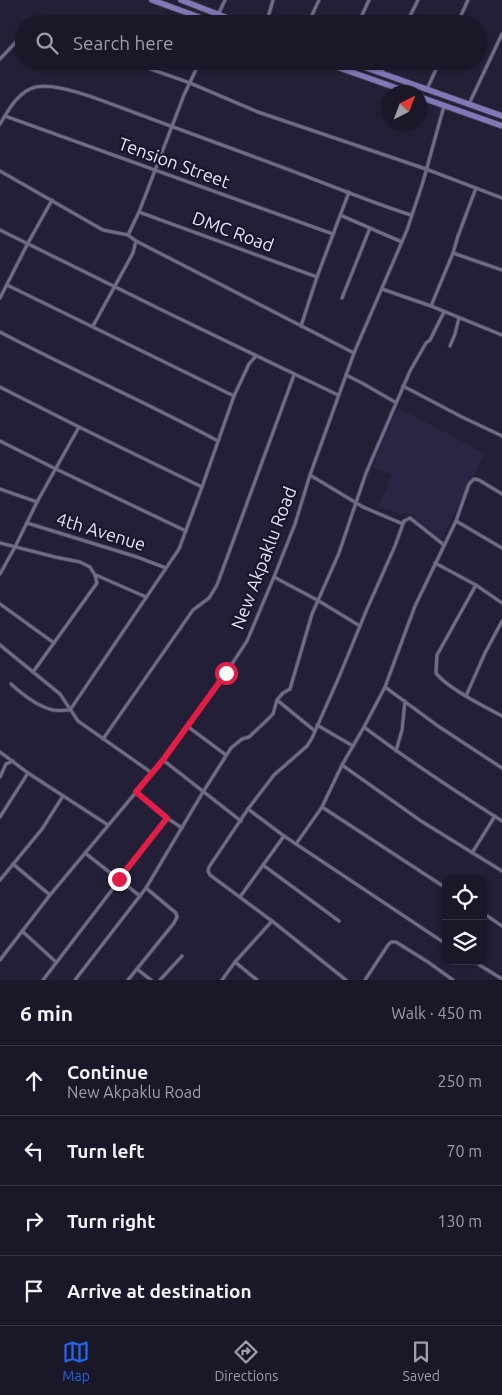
<!DOCTYPE html>
<html lang="en">
<head>
<meta charset="utf-8">
<style>
  body { margin:0; font-family:Ubuntu,sans-serif; background:#272434; color:#f1f3f6 }
  .controls { position:absolute; right:15px; bottom:15px; display:grid; overflow:hidden; border-radius:10px; box-shadow:0 1px 4px #0004 }
  .controls button { width:45px; height:45px; display:grid; place-items:center; padding:0; border:0; border-bottom:1px solid #383645; background:#1a1728; color:#f1f3f6; font:25px sans-serif }
  .compass { position:absolute; left:382px; top:85px; width:45px; height:45px; border-radius:50%; background:#1a1728; box-shadow:0 1px 4px #0004; rotate:42deg }
  .stop { position:absolute; width:15px; height:15px; margin:-11px; border:4px solid #e11d48; border-radius:50%; background:#fff }
  .stop.end { background:#e11d48; border-color:#fff; box-shadow:0 1px 5px #0008 }
  .list { margin:0; padding:0; list-style:none }
  h2 { display:flex; justify-content:space-between; align-items:center; height:65px; margin:0; padding:0 20px; font-size:21px }
  h2 small { font-size:16px; font-weight:400; color:#9f9fa8 }
  .list li { display:grid; grid-template-columns:32px 1fr auto; gap:15px; align-items:center; box-sizing:border-box; height:70px; padding:0 20px; border-top:1px solid #383645 }
  .list b { display:block; font-size:19px; white-space:nowrap }
  .list p { margin:0; font-size:16px; white-space:nowrap; color:#9f9fa8 }
  .list em { font-size:16px; font-style:normal; color:#9f9fa8 }
  .icon { flex:none; width:28px; height:28px; fill:none; stroke:currentColor; stroke-width:2; stroke-linecap:round; stroke-linejoin:round }
  .map { position:relative; flex:none; width:502px; height:980px; overflow:hidden }
  .search { position:absolute; background:#1a1728; box-shadow:0 1px 4px #0004; left:15px; right:15px; top:15px; height:55px; display:flex; align-items:center; gap:12px; box-sizing:border-box; padding:0 18px; border-radius:28px; color:#9f9fa8; font-size:19px }
  .sheet { height:345px; background:#1a1728 }
  nav { display:flex; justify-content:space-around; align-items:center; box-sizing:border-box; height:70px; border-top:1px solid #383645; background:#1a1728; font-size:14px; color:#9f9fa8 }
  nav a { display:grid; justify-items:center; gap:2px }
  nav .on { color:#2563eb }
  .map>svg:first-child { display:block }
  .built { fill:#2a2542 }
  .lines { fill:none; stroke-linecap:round; stroke-linejoin:round }
  .minor-casing { stroke:#413d51; stroke-width:4.5 }
  .trunk-casing { stroke:#413d51; stroke-width:7 }
  .minor { stroke:#6f6b88; stroke-width:3 }
  .trunk { stroke:#8277b7; stroke-width:5.5 }
  .route { stroke:#e11d48; stroke-width:6 }
  .labels { text-anchor:middle; stroke-width:4.5; stroke-linejoin:round; paint-order:stroke }
  .street-label { font-size:18px; fill:#e6e4f4; stroke:#1a152c }
</style>
</head>
<body>
<div class="map">
<svg width="502" height="980" viewBox="0 0 502 980">
  <rect width="100%" height="100%" fill="#231f36"/>
  <polygon class="built" points="398,408 485,453 441,540 411,514 400,514 378,506 386,490 391,474 372,467"/>
  <g class="lines">
    <g class="minor-casing">
      <g id="minor">
        <polyline points="218,15 225,0"/>
        <polyline points="266,24 273,0"/>
        <polyline points="308,24 319,0"/>
        <polyline points="358,24 369,0"/>
        <polyline points="406,24 418,0"/>
        <polyline points="457,24 468,0"/>
        <polyline points="0,59 16,42 24,37"/>
        <polyline points="128,61 190,83 258,112 426,169 502,198"/>
        <polyline points="382,73 385,61"/>
        <polyline points="427,89 440,61"/>
        <polyline points="469,104 502,34"/>
        <polyline points="5,116 333,234"/>
        <path d="M0,124C8,111 18,91 36,87C62,82 115,106 141,115C197,136 253,156 308,177C342,190 376,204 411,215"/>
        <polyline points="0,171 103,230 128,235 136,241 354,353"/>
        <polyline points="139,212 317,277"/>
        <polyline points="340,215 402,242"/>
        <polyline points="0,230 170,314 338,395"/>
        <polyline points="128,235 139,212 184,95 200,61"/>
        <polyline points="453,253 502,270"/>
        <polyline points="7,285 234,396"/>
        <polyline points="382,289 431,306 502,335"/>
        <polyline points="0,298 28,243 52,200"/>
        <polyline points="342,298 370,228"/>
        <polyline points="431,306 453,253 458,236 476,188"/>
        <polyline points="93,326 133,253 136,241"/>
        <polyline points="301,326 317,277 349,192"/>
        <path d="M0,332C72,370 146,402 218,441"/>
        <polyline points="450,346 455,334 459,318"/>
        <polyline points="346,375 362,383 395,402"/>
        <polyline points="403,386 462,417 502,436"/>
        <polyline points="0,387 79,427 202,487"/>
        <polyline points="0,441 56,469 186,531"/>
        <polyline points="310,475 363,507 403,524"/>
        <polyline points="0,489 37,502"/>
        <polyline points="456,521 502,548"/>
        <polyline points="27,523 137,557 166,568"/>
        <polyline points="0,543 55,557 80,562 90,567 95,575 97,583 33,672"/>
        <polyline points="435,563 476,585 502,603"/>
        <polyline points="0,574 15,547 37,502 79,427"/>
        <polyline points="96,575 146,597"/>
        <polyline points="274,577 319,601 360,626"/>
        <path d="M476,585L437,655L436,673C447,688 485,707 502,716"/>
        <polyline points="0,604 54,643"/>
        <polyline points="0,645 60,694 78,721 152,773"/>
        <path d="M11,684C22,694 39,707 53,710C58,711 64,710 70,710"/>
        <polyline points="385,687 438,726 502,768"/>
        <polyline points="466,696 485,653 502,621"/>
        <polyline points="277,700 315,731"/>
        <polyline points="70,710 179,549 202,487 234,396 249,364 256,356"/>
        <polyline points="317,725 353,746"/>
        <polyline points="187,726 226,755"/>
        <path d="M364,727C409,761 455,791 502,821"/>
        <polyline points="103,739 193,610 209,598 217,585 294,375"/>
        <polyline points="396,751 402,730 405,701"/>
        <polyline points="0,752 28,773 108,825"/>
        <polyline points="163,760 241,821"/>
        <polyline points="342,765 421,821 502,871"/>
        <polyline points="0,777 6,764 13,761"/>
        <polyline points="136,792 167,818 182,828"/>
        <polyline points="322,807 446,888"/>
        <polyline points="248,809 284,836 446,944"/>
        <polyline points="0,817 28,773"/>
        <polyline points="296,844 322,807 342,765 364,727 385,687 415,606 456,521 469,484 474,479 479,480 502,494"/>
        <polyline points="85,853 140,896"/>
        <polyline points="472,853 495,816"/>
        <polyline points="13,864 50,895"/>
        <polyline points="263,865 339,921"/>
        <polyline points="0,880 42,829 63,796"/>
        <polyline points="240,897 284,836"/>
        <polyline points="483,913 502,926"/>
        <polyline points="22,931 56,962"/>
        <polyline points="0,960 50,895 163,760 226,673 247,641 274,577 295,524 310,475 354,353 407,230 423,182 444,106"/>
        <polyline points="473,961 502,979"/>
        <polyline points="235,962 257,980"/>
        <polyline points="137,969 151,980"/>
        <polyline points="43,980 167,818"/>
        <polyline points="75,980 146,888 203,792 231,748 242,739 249,737 265,722 273,714 277,700 283,693 290,689 312,614 339,553 366,473 410,371 426,343 430,340 444,312"/>
        <polyline points="128,980 174,923 177,917 176,913 146,888"/>
        <polyline points="160,980 182,956"/>
        <polyline points="222,980 235,962 272,921"/>
        <polyline points="346,980 272,921 210,875 208,871 209,867 248,809 274,775 307,746 312,738 339,677 367,609 395,546 404,521 410,518 444,545"/>
        <polyline points="365,980 388,945 391,942 396,942 428,962 453,980"/>
      </g>
    </g>
    <g class="trunk-casing">
      <g id="trunk">
        <polyline points="152,0 218,24"/>
        <polyline points="181,0 243,24"/>
        <polyline points="320,61 408,92"/>
        <polyline points="347,61 502,116"/>
        <polyline points="420,97 502,126"/>
      </g>
    </g>
    <use href="#minor" class="minor"/>
    <use href="#trunk" class="trunk"/>
  </g>
  <g class="lines">
    <polyline class="route" points="119,879 167,818 136,792 163,760 226,673"/>
  </g>
  <g class="labels">
    <g class="street-label">
      <text transform="translate(174 163) rotate(20)" y="6">Tension Street</text>
      <text transform="translate(233 232) rotate(20)" y="6">DMC Road</text>
      <text transform="translate(101 532) rotate(17)" y="6">4th Avenue</text>
      <text transform="translate(264 558) rotate(-69)" y="6">New Akpaklu Road</text>
    </g>
  </g>
</svg>
<div class="controls">
<button><svg class="icon" aria-label="locate" viewBox="0 0 24 24"><circle cx="12" cy="12" r="6"/><path d="M12 2v4M12 18v4M2 12h4M18 12h4"/></svg></button>
<button><svg class="icon" aria-label="layers" viewBox="0 0 24 24"><path d="M12 4l9 5-9 5-9-5zM3 14l9 5 9-5"/></svg></button>
</div>
<svg class="compass" viewBox="-18 -18 36 36"><path d="M0-13l5 13h-10z" fill="#e53935"/><path d="M0 13l5-13h-10z" fill="#9f9fa8"/></svg>
<div class="stop" style="left:226px;top:673px"></div>
<div class="stop end" style="left:119px;top:879px"></div>
<div class="search"><svg class="icon" aria-label="search" viewBox="0 0 24 24"><circle cx="10" cy="10" r="6"/><path d="M15 15l6 6"/></svg>Search here</div>
</div>
<section class="sheet">
<h2>6 min<small>Walk · 450 m</small></h2>
<ul class="list">
<li><svg class="icon" aria-label="ahead" viewBox="0 0 24 24"><path d="M12 20V5M6 11l6-6 6 6"/></svg><div><b>Continue</b><p>New Akpaklu Road</p></div><em>250 m</em></li>
<li><svg class="icon" aria-label="left" viewBox="0 0 24 24"><path d="M17 20v-9H6M10 6l-5 5 5 5"/></svg><div><b>Turn left</b></div><em>70 m</em></li>
<li><svg class="icon" aria-label="right" viewBox="0 0 24 24"><path d="M7 20v-9h11M14 6l5 5-5 5"/></svg><div><b>Turn right</b></div><em>130 m</em></li>
<li><svg class="icon" aria-label="arrive" viewBox="0 0 24 24"><path d="M6 21V4h12l-3 4 3 4H6"/></svg><div><b>Arrive at destination</b></div></li>
</ul>
</section>
<nav>
<a class="on"><svg class="icon" aria-label="map" viewBox="0 0 24 24"><path d="M3 6l6-2 6 2 6-2v14l-6 2-6-2-6 2zM9 4v14M15 6v14"/></svg>Map</a>
<a><svg class="icon" aria-label="directions" viewBox="0 0 24 24"><path d="M12 3l9 9-9 9-9-9zM9 14v-3h6M13 9l2 2-2 2"/></svg>Directions</a>
<a><svg class="icon" aria-label="saved" viewBox="0 0 24 24"><path d="M7 4h10v16l-5-4-5 4z"/></svg>Saved</a>
</nav>
</body>
</html>
